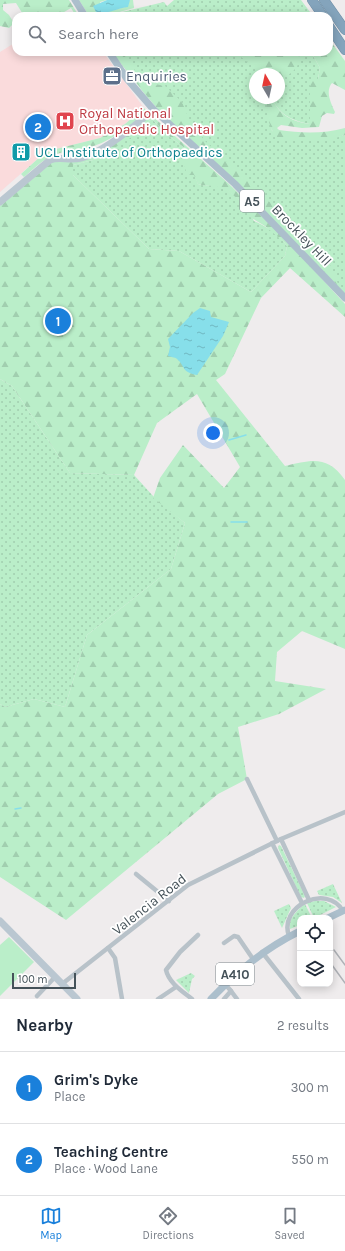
<!DOCTYPE html>
<html lang="en">
<head>
<meta charset="utf-8">
<style>
  body { margin:0; font-family:Karla,sans-serif; background:#f2f2f3; color:#1f2937 }
  .controls { position:absolute; right:12px; bottom:12px; display:grid; overflow:hidden; border-radius:8px; box-shadow:0 2px 10px #0003 }
  .controls button { width:36px; height:36px; display:grid; place-items:center; padding:0; border:0; border-bottom:1px solid #e0e1e3; background:#fff; color:#1f2937; font:20px sans-serif }
  .compass { position:absolute; left:249px; top:68px; width:36px; height:36px; border-radius:50%; background:#fff; box-shadow:0 2px 10px #0003; rotate:351deg }
  .scale { position:absolute; left:12px; bottom:10px; width:64px; box-sizing:border-box; padding-left:4px; border:2px solid #455259; border-top:0; font-size:11px; line-height:14px; white-space:nowrap; color:#455259; -webkit-text-stroke:3px #fff; paint-order:stroke }
  .you { position:absolute; left:213px; top:433px; width:14px; height:14px; margin:-10px; border:3px solid #fff; border-radius:50%; background:#1a73e8; box-shadow:0 0 0 6px #1a73e833 }
  .badge { display:grid; place-items:center; width:26px; height:26px; border-radius:50%; background:#1a80db; color:#fff; font-size:13px; font-weight:700 }
  .pin { position:absolute; translate:-50% -50%; border:2px solid #fff; box-shadow:0 1px 4px #0006 }
  .list { margin:0; padding:0; list-style:none }
  h2 { display:flex; justify-content:space-between; align-items:center; height:52px; margin:0; padding:0 16px; font-size:17px }
  h2 small { font-size:13px; font-weight:400; color:#747a83 }
  .list li { display:grid; grid-template-columns:26px 1fr auto; gap:12px; align-items:center; box-sizing:border-box; height:72px; padding:0 16px; border-top:1px solid #e0e1e3 }
  .list b { display:block; font-size:15px; white-space:nowrap }
  .list p { margin:0; font-size:13px; white-space:nowrap; color:#747a83 }
  .list em { font-size:13px; font-style:normal; color:#747a83 }
  .icon { flex:none; width:22px; height:22px; fill:none; stroke:currentColor; stroke-width:2; stroke-linecap:round; stroke-linejoin:round }
  .map { position:relative; flex:none; width:345px; height:999px; overflow:hidden }
  .search { position:absolute; background:#fff; box-shadow:0 2px 10px #0003; left:12px; right:12px; top:12px; height:44px; display:flex; align-items:center; gap:10px; box-sizing:border-box; padding:0 14px; border-radius:12px; color:#747a83; font-size:15px }
  .sheet { height:196px; background:#fff }
  nav { display:flex; justify-content:space-around; align-items:center; box-sizing:border-box; height:56px; border-top:1px solid #e0e1e3; background:#fff; font-size:11px; color:#747a83 }
  nav a { display:grid; justify-items:center; gap:2px }
  nav .on { color:#1a80db }
  .map>svg:first-child { display:block }
  .medical { fill:#fadbdc }
  .grass { fill:url(#grass-dots) }
  .forest { fill:url(#forest-firs); fill-rule:evenodd }
  .green { fill:#baeec9 }
  .water { fill:url(#water-ripples) }
  .lines { fill:none; stroke-linecap:round; stroke-linejoin:round }
  .stream { stroke:#87dfea; stroke-width:1.5 }
  .highway-casing { stroke:#6f8fa7; stroke-width:10 }
  .street { stroke:#b8c2c9; stroke-width:4.5 }
  .secondary { stroke:#bac7d1; stroke-width:7 }
  .primary { stroke:#acbfcc; stroke-width:7 }
  .highway { stroke:#84a4bc; stroke-width:9 }
  .rail { stroke:#afb2b7; stroke-width:1.5 }
  .labels { text-anchor:middle; stroke-width:3.5; stroke-linejoin:round; paint-order:stroke }
  .shield { fill:#fff; stroke:#7d868b; stroke-width:1 }
  .shield-label { font-size:13px; font-weight:bold; fill:#455259 }
  .service-label { font-size:14px; fill:#4e5e75; stroke:#fff; text-anchor:start }
  .health-label { font-size:14px; fill:#be3a42; stroke:#fff; text-anchor:start }
  .culture-label { font-size:14px; fill:#0d838f; stroke:#fff; text-anchor:start }
  .street-label { font-size:14px; fill:#455259; stroke:#fff }
</style>
</head>
<body>
<div class="map">
<svg width="345" height="999" viewBox="0 0 345 999">
  <defs>
    <pattern id="grass-dots" width="8" height="8" patternUnits="userSpaceOnUse"><rect width="8" height="8" fill="#baeec9"/><path d="M2 2h.1M6 6h.1" fill="none" stroke="#a1ceaf" stroke-width="1.8" stroke-linecap="round"/></pattern>
    <pattern id="forest-firs" width="22" height="20" patternUnits="userSpaceOnUse"><rect width="22" height="20" fill="#baeec9"/><path d="M5 1l3.5 6h-7zM16 11l3.5 6h-7z" fill="#a1ceaf"/></pattern>
    <pattern id="water-ripples" width="26" height="14" patternUnits="userSpaceOnUse"><rect width="26" height="14" fill="#87dfea"/><path d="M2 4q2-2 4 0t4 0M15 11q2-2 4 0t4 0" fill="none" stroke="#70b7c1"/></pattern>
  </defs>
  <rect width="100%" height="100%" fill="#efeced"/>
  <polygon class="medical" points="16,42 16,52 103,52 144,108 125,124 100,138 52,150 42,155 0,192 0,52"/>
  <g class="grass">
    <polygon points="174,0 301,0 313,16 105,16 164,2 167,6"/>
    <path d="M112,52H311L320,68L318,79H310V124C293,121 279,115 272,98H279V74H255V98H266L272,131C297,136 320,142 345,135V294L237,182L147,97Z"/>
    <path d="M152,119L169,136L186,149L198,184C204,186 207,185 213,185C229,186 248,207 254,221C266,226 280,235 287,246L285,256L251,292L179,251L149,249L73,175V165L97,159Z"/>
    <polygon points="0,379 12,386 70,473 134,475 154,497 185,523 171,569 87,635 65,707 34,699 5,707 0,704"/>
    <polygon points="279,845 281,846 305,896 304,898 301,897 278,848"/>
    <polygon points="333,884 342,903 333,897 319,895 317,891"/>
    <polygon points="315,901 324,901 336,907 314,918 307,903"/>
    <polygon points="289,904 291,908 282,928 274,911"/>
    <path d="M305,904L312,918H300V925L290,929C288,919 297,910 305,904Z"/>
    <polygon points="191,973 195,976 192,979 189,993 176,980"/>
  </g>
  <g class="forest">
    <path d="M0,0H69L79,16H76L71,8L59,15C55,13 32,16 24,16L16,3L3,4V10L9,15L14,23L9,28L0,26Z"/>
    <polygon points="79,0 107,0 100,2 101,13 125,7 130,0 133,0 134,8 105,16 89,16"/>
    <path d="M329,39L345,61V90L332,83C325,91 331,103 335,112L334,114L327,113L322,116L319,127L302,128L281,125L277,128L279,130C301,133 323,134 345,128V135L332,139L282,140C267,133 268,113 266,98H272C279,115 293,122 310,124V79H318L320,68L311,52H329Z"/>
    <polygon points="112,52 122,52 147,87 155,84 165,86 182,102 191,124 205,141 318,247 328,259 338,284 337,285 237,182 159,111"/>
    <path d="M235,52H264L269,56L294,55L300,57C299,68 290,76 279,78V74C261,74 248,63 235,52Z"/>
    <path d="M144,108L147,111C128,128 109,143 84,149C73,152 58,151 48,158C39,163 31,171 24,177L21,174L42,155L52,150L100,138L125,124Z"/>
    <path d="M151,115L228,183L290,244L345,304V317L290,268L261,298L225,374L216,380L285,466C312,460 327,455 345,480V649L302,631L277,652L275,681L326,689L279,714L238,727L247,779L218,794L66,920L0,877V704L5,707L34,699L65,707L87,635L171,569L185,523L153,498L160,478L183,445L224,488L240,467L197,394L157,423L134,475L70,473L12,386L0,379V206L53,161H83L127,135ZM152,119L169,136L186,149V153L182,159L186,171L190,175H194L198,184C204,186 207,185 213,186C227,187 239,200 248,209L250,217L265,226L284,242L287,246L285,256L251,292L179,251L149,249L73,175V165L97,159L146,128L149,121Z"/>
  </g>
  <polygon class="green" points="9,937 34,962 0,996 0,945"/>
  <g class="water">
    <path d="M107,0H130L128,7C117,8 107,15 96,12L93,6Z"/>
    <path d="M200,308L210,311L211,317L229,322L223,336L197,375C181,372 186,367 177,359C175,357 170,357 168,356L170,347L168,339L193,313Z"/>
  </g>
  <g class="lines">
    <g class="stream">
      <polyline points="229,440 246,435"/>
      <polyline points="231,522 247,522"/>
      <polyline points="15,809 21,808"/>
    </g>
    <g class="highway-casing">
      <g id="highway">
        <polyline points="312,0 323,16"/>
        <polyline points="324,0 345,30"/>
        <polyline points="329,26 345,50"/>
      </g>
    </g>
    <g class="street">
      <polyline points="247,779 277,841"/>
      <polyline points="281,839 309,900"/>
      <polyline points="272,843 302,903"/>
      <polyline points="136,874 169,901"/>
      <path d="M289,936C278,906 327,883 343,911"/>
      <polyline points="224,943 234,936 238,937 253,959"/>
      <polyline points="108,948 115,958 122,999"/>
      <polyline points="262,952 299,999"/>
      <polyline points="62,984 188,885 281,839 345,812"/>
      <polyline points="231,991 237,999"/>
      <polyline points="37,996 55,977"/>
      <polyline points="158,999 176,987"/>
      <path d="M192,999C182,991 169,983 166,970L180,952L198,935"/>
      <polyline points="224,999 231,991 225,984"/>
    </g>
    <g class="secondary">
      <path d="M0,202L50,160C59,156 70,161 81,158C102,153 137,125 153,109"/>
      <polyline points="0,921 77,999"/>
    </g>
    <g class="primary">
      <polyline points="75,0 85,16"/>
      <polyline points="109,52 127,79 153,109 235,184 345,298"/>
      <polyline points="328,918 345,910"/>
      <path d="M211,999C239,970 264,949 300,931"/>
    </g>
    <use href="#highway" class="highway"/>
    <g class="rail">
      <polyline points="334,950 345,965"/>
      <polyline points="332,965 345,983"/>
    </g>
  </g>
  <defs>
    <g id="office-square" transform="scale(1)"><rect x="-9" y="-9" width="18" height="18" rx="4" fill="#5c6f8a" stroke="#fff"/><path d="M-6-3h4V-5.5h4V-3h4V5H-6ZM-1-4.5V-3h2v-1.5ZM-6 0V1H6V0Z" fill="#fff"/></g>
    <g id="hospital-square" transform="scale(1)"><rect x="-9" y="-9" width="18" height="18" rx="4" fill="#e0444e" stroke="#fff"/><path d="M-5-5h3v3.5h4V-5h3V5h-3V1.5h-4V5h-3Z" fill="#fff"/></g>
    <g id="building-square" transform="scale(1)"><rect x="-9" y="-9" width="18" height="18" rx="4" fill="#0f9aa8" stroke="#fff"/><path d="M-4-6H4V6H1V3H-1V6H-4ZM-2.5-4.3h1.7v1.8h-1.7ZM.8-4.3h1.7v1.8H.8ZM-2.5-1h1.7V.8h-1.7ZM.8-1h1.7V.8H.8Z" fill="#fff"/></g>
  </defs>
  <g fill-rule="evenodd">
    <use href="#office-square" x="112" y="76"/>
    <use href="#hospital-square" x="65" y="121"/>
    <use href="#building-square" x="21" y="152"/>
  </g>
  <g class="labels">
    <g class="shield">
      <rect x="240" y="190" width="24" height="22" rx="3"/>
      <rect x="216" y="963" width="38" height="22" rx="3"/>
    </g>
    <g class="shield-label">
      <text x="252" y="206">A5</text>
      <text x="235" y="979">A410</text>
    </g>
    <g class="service-label">
      <text x="126" y="81">Enquiries</text>
    </g>
    <g class="health-label">
      <text x="79" y="118">Royal National<tspan x="79" dy="16">Orthopaedic Hospital</tspan></text>
    </g>
    <g class="culture-label">
      <text x="35" y="157">UCL Institute of Orthopaedics</text>
    </g>
    <g class="street-label">
      <text transform="translate(302 235) rotate(46)" y="5">Brockley Hill</text>
      <text transform="translate(149 904) rotate(-38)" y="5">Valencia Road</text>
    </g>
  </g>
</svg>
<div class="controls">
<button><svg class="icon" aria-label="locate" viewBox="0 0 24 24"><circle cx="12" cy="12" r="6"/><path d="M12 2v4M12 18v4M2 12h4M18 12h4"/></svg></button>
<button><svg class="icon" aria-label="layers" viewBox="0 0 24 24"><path d="M12 4l9 5-9 5-9-5zM3 14l9 5 9-5"/></svg></button>
</div>
<svg class="compass" viewBox="-18 -18 36 36"><path d="M0-13l5 13h-10z" fill="#e53935"/><path d="M0 13l5-13h-10z" fill="#747a83"/></svg>
<div class="scale">100 m</div>
<div class="you"></div>
<div class="pin badge" style="left:58px;top:321px">1</div>
<div class="pin badge" style="left:38px;top:127px">2</div>
<div class="search"><svg class="icon" aria-label="search" viewBox="0 0 24 24"><circle cx="10" cy="10" r="6"/><path d="M15 15l6 6"/></svg>Search here</div>
</div>
<section class="sheet">
<h2>Nearby<small>2 results</small></h2>
<ul class="list">
<li><span class="badge">1</span><div><b>Grim's Dyke</b><p>Place</p></div><em>300 m</em></li>
<li><span class="badge">2</span><div><b>Teaching Centre</b><p>Place · Wood Lane</p></div><em>550 m</em></li>
</ul>
</section>
<nav>
<a class="on"><svg class="icon" aria-label="map" viewBox="0 0 24 24"><path d="M3 6l6-2 6 2 6-2v14l-6 2-6-2-6 2zM9 4v14M15 6v14"/></svg>Map</a>
<a><svg class="icon" aria-label="directions" viewBox="0 0 24 24"><path d="M12 3l9 9-9 9-9-9zM9 14v-3h6M13 9l2 2-2 2"/></svg>Directions</a>
<a><svg class="icon" aria-label="saved" viewBox="0 0 24 24"><path d="M7 4h10v16l-5-4-5 4z"/></svg>Saved</a>
</nav>
</body>
</html>
